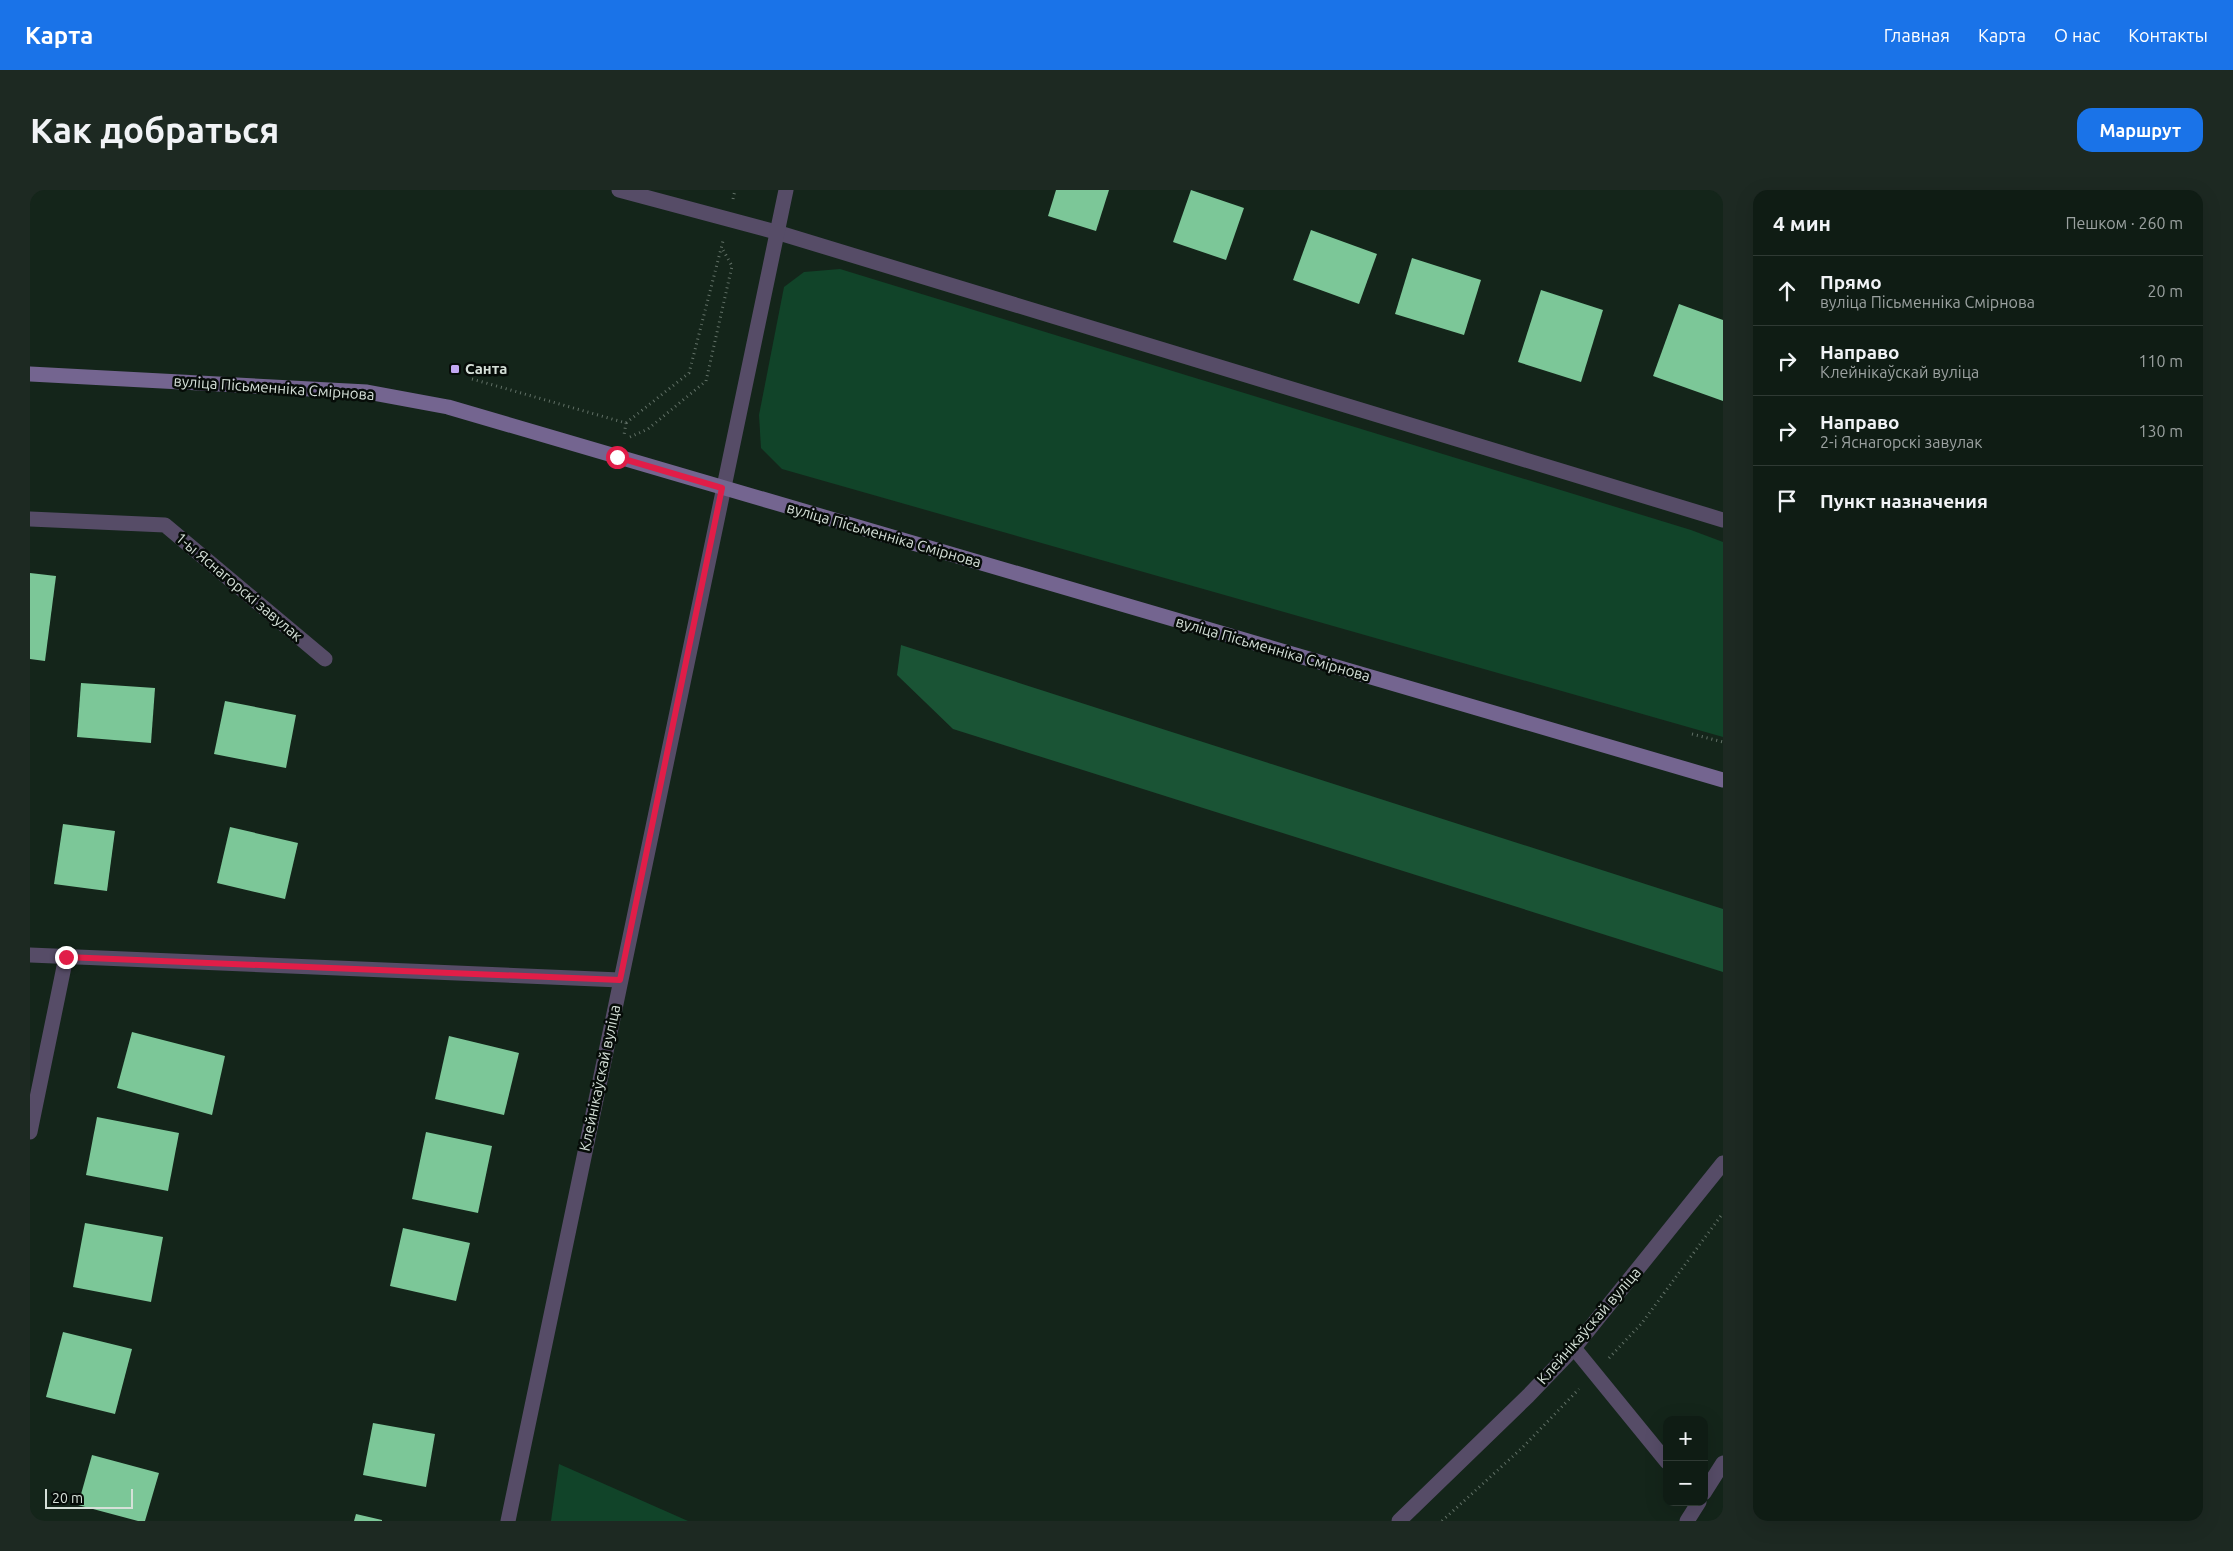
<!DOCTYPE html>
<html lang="ru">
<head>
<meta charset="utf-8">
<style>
  body { margin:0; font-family:Ubuntu,sans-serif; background:#1d2922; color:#f1f3f6 }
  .controls { position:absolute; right:15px; bottom:15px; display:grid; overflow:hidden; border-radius:10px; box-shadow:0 5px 20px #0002 }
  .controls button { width:45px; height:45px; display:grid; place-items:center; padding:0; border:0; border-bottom:1px solid #2f3a34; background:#0f1c14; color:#f1f3f6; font:25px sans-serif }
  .scale { position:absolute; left:15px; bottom:12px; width:88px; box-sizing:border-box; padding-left:5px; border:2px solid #d5e0d8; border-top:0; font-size:14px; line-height:18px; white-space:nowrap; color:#d5e0d8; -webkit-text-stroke:4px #060c08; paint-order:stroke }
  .stop { position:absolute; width:15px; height:15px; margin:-11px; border:4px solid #e11d48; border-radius:50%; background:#fff }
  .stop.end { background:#e11d48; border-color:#fff; box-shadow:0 1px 5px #0008 }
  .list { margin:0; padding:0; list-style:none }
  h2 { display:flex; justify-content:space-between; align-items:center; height:65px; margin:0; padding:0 20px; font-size:21px }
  h2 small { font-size:16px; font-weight:400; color:#9ba1a0 }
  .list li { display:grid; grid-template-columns:32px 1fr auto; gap:15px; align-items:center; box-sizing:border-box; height:70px; padding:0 20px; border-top:1px solid #2f3a34 }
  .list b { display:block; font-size:19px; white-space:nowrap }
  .list p { margin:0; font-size:16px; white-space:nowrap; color:#9ba1a0 }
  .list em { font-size:16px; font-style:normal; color:#9ba1a0 }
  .icon { flex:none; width:28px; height:28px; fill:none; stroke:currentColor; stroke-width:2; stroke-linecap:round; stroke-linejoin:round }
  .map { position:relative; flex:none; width:1693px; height:1331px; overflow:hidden; border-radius:15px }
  header { display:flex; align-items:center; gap:30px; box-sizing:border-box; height:70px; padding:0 25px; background:#1a73e8; color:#fff }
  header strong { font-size:24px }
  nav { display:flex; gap:28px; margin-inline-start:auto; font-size:18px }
  .intro { display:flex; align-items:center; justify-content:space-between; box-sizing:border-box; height:120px; padding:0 30px }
  h1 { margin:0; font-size:35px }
  .button { padding:12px 22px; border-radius:15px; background:#1a73e8; color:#fff; font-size:18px; font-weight:700 }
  main { display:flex; gap:30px; padding:0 30px }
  aside { flex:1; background:#0f1c14; border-radius:15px; box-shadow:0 5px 20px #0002 }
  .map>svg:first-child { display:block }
  .green { fill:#114429 }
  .forest { fill:#1a5435 }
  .building { fill:#7cc798 }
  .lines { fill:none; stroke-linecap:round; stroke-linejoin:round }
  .path { stroke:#627167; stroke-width:3; stroke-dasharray:1 4; stroke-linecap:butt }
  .street { stroke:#564c67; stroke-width:15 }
  .secondary { stroke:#746590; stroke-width:15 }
  .route { stroke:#e11d48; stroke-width:6 }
  .poi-dot { fill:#c2a8f2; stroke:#060c08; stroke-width:2 }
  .labels { text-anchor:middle; stroke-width:5; stroke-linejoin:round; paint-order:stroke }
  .poi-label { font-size:15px; font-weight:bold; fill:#d5e0d8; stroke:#060c08; text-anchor:start }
  .street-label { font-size:15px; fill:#d5e0d8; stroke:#060c08 }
</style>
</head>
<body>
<header>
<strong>Карта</strong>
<nav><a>Главная</a><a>Карта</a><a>О нас</a><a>Контакты</a></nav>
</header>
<div class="intro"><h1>Как добраться</h1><a class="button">Маршрут</a></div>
<main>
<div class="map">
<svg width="1693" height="1331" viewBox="0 0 1693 1331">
  <rect width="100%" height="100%" fill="#14251a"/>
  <g class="green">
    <polygon points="810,79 1661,340 1693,352 1693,547 752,279 731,258 729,225 754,97 774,82"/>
    <polygon points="529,1274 658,1331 521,1331"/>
  </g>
  <polygon class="forest" points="871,455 1693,719 1693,782 923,539 867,485"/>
  <g class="building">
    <polygon points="1026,0 1079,0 1066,41 1018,26"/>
    <polygon points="1161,0 1214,18 1196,70 1143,52"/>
    <polygon points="1281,40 1347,64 1329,114 1263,90"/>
    <polygon points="1382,68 1451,90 1434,145 1365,124"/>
    <polygon points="1511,100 1573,120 1551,192 1488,172"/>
    <polygon points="1649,114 1693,130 1693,211 1623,186"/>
    <polygon points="0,383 26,386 15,471 0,469"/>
    <polygon points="51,493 125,498 121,553 47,547"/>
    <polygon points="195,511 266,525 256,578 184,564"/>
    <polygon points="33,634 85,641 77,701 24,694"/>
    <polygon points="200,637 268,653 255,709 187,693"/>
    <polygon points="102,842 195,866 182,925 87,898"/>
    <polygon points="419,846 489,863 474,925 405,909"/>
    <polygon points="67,927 149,943 138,1001 56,985"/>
    <polygon points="396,942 462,956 448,1023 382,1009"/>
    <polygon points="55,1033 133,1047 121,1112 43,1097"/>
    <polygon points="373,1038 440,1053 426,1111 360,1096"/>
    <polygon points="33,1142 102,1159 85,1224 16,1207"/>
    <polygon points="343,1233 405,1244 396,1297 333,1285"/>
    <polygon points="62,1265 129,1283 115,1331 108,1331 48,1315"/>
    <polygon points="326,1324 352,1330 352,1331 324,1331"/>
  </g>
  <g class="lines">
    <g class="path">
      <polyline points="703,9 705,0"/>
      <polyline points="442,189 596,233 594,245"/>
      <polyline points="596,233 659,183 693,51"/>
      <polyline points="600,247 618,239 676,191 702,76 692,58"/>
      <polyline points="1662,544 1693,552"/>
      <polyline points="1579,1168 1612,1133 1693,1023"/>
      <polyline points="1412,1331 1492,1258 1549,1199"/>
    </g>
    <g class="street">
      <polyline points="589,0 746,42 1693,330"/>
      <polyline points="0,329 135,335 295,469"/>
      <polyline points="0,765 590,790"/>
      <polyline points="0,942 36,767"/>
      <polyline points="1544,1158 1637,1272"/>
      <polyline points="1674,1303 1693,1273"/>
      <polyline points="478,1331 756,0"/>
      <polyline points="1369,1331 1498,1206 1544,1158 1693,973"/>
      <polyline points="1657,1331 1669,1312"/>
    </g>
    <polyline class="secondary" points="0,184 337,202 418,217 1693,590"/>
  </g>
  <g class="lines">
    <polyline class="route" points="36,767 590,790 692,298 587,267"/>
  </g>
  <rect class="poi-dot" x="420" y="174" width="10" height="10" rx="2.5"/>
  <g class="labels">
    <g class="poi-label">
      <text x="435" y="184">Санта</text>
    </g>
    <g class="street-label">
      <text transform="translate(244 198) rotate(4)" y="5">вуліца Пісьменніка Смірнова</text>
      <text transform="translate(854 345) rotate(16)" y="5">вуліца Пісьменніка Смірнова</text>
      <text transform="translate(209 397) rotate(40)" y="5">1-ы Яснагорскі завулак</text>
      <text transform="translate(1243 459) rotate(16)" y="5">вуліца Пісьменніка Смірнова</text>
      <text transform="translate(570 888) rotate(-78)" y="5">Клейнікаўскай вуліца</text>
      <text transform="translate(1559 1136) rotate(-49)" y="5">Клейнікаўскай вуліца</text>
    </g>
  </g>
</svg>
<div class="controls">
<button>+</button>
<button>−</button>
</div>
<div class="scale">20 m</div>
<div class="stop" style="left:587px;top:267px"></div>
<div class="stop end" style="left:36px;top:767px"></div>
</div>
<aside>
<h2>4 мин<small>Пешком · 260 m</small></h2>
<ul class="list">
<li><svg class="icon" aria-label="ahead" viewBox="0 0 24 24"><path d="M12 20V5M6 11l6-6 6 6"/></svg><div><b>Прямо</b><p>вуліца Пісьменніка Смірнова</p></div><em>20 m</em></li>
<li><svg class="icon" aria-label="right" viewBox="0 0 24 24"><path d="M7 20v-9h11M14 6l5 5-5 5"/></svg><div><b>Направо</b><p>Клейнікаўскай вуліца</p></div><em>110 m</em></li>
<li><svg class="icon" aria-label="right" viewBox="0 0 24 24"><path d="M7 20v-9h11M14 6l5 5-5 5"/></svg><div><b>Направо</b><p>2-і Яснагорскі завулак</p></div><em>130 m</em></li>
<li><svg class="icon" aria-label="arrive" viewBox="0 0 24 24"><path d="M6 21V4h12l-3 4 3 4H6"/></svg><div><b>Пункт назначения</b></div></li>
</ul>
</aside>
</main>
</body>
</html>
